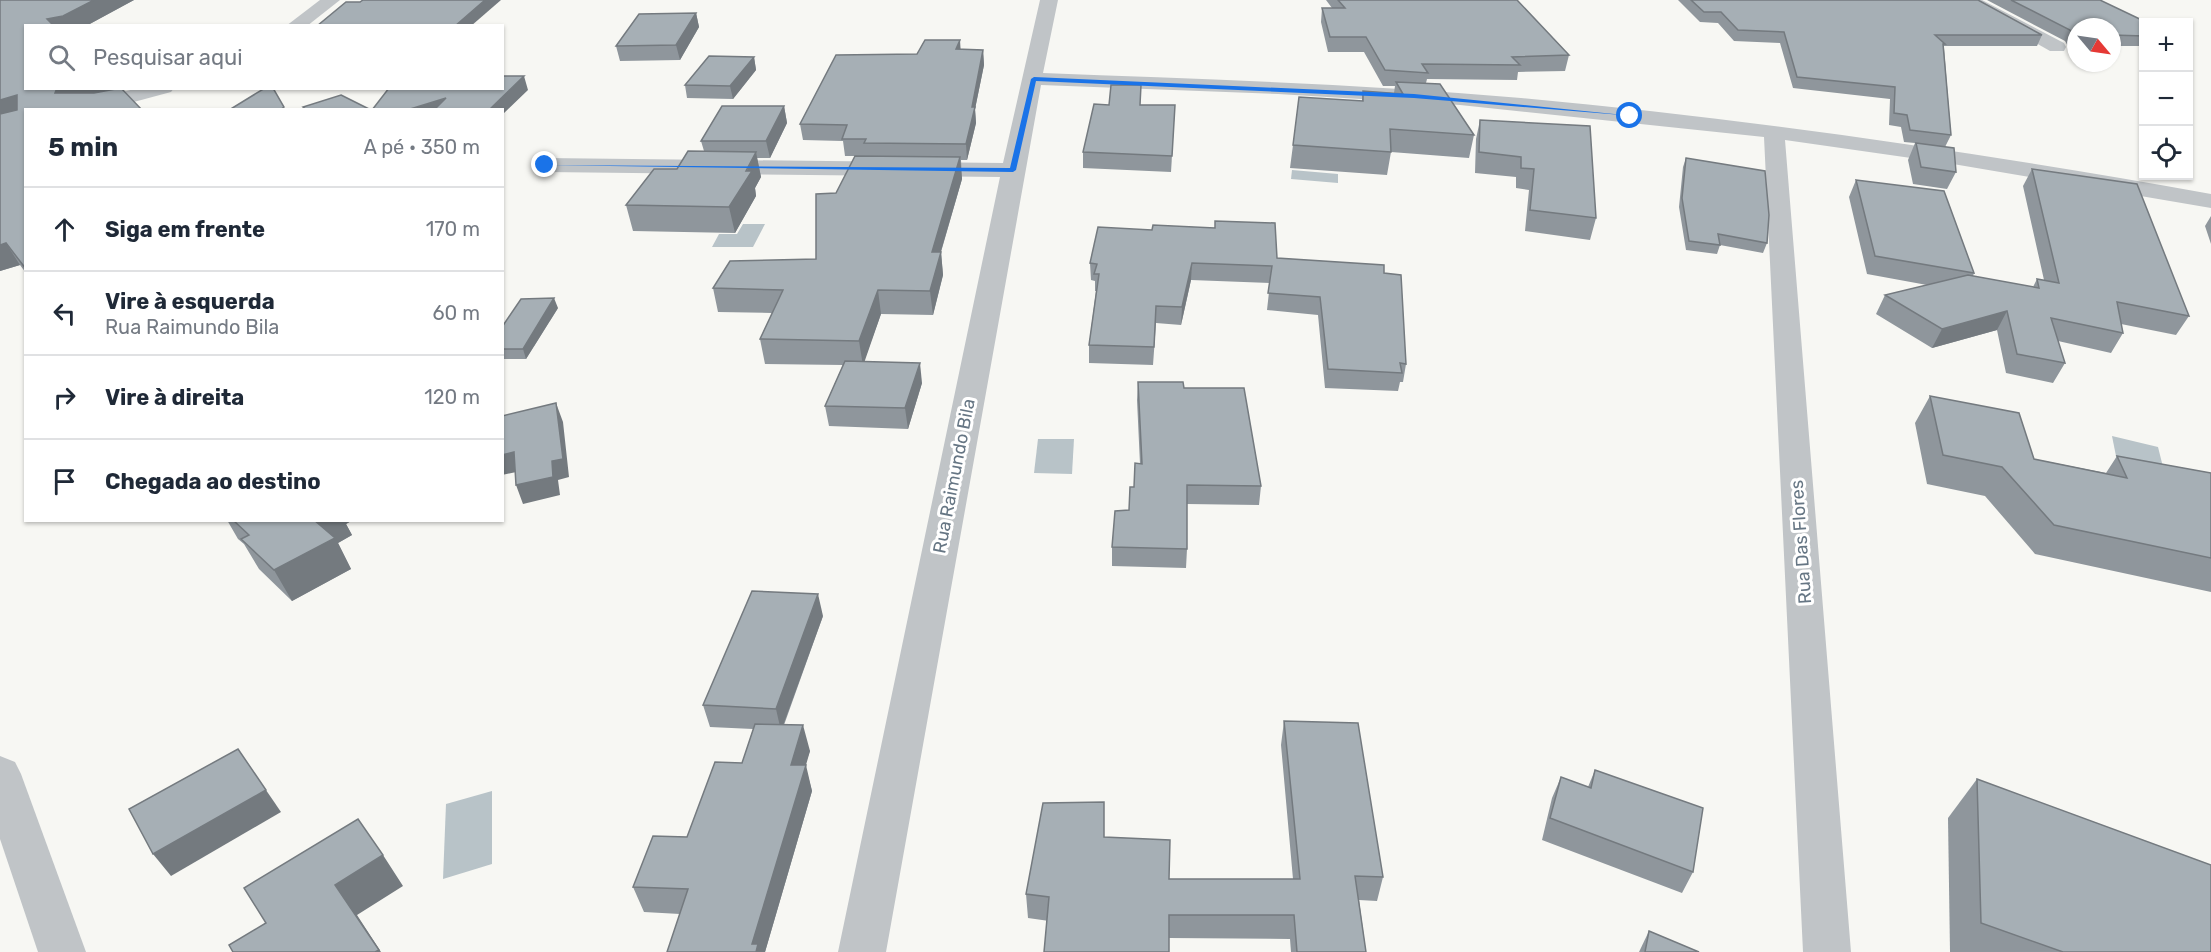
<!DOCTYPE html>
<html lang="pt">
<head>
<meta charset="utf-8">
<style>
  body { margin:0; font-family:Rubik,sans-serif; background:#f6f6f7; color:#1f2937 }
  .controls { position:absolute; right:18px; top:18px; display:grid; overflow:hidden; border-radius:0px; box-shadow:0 2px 4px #0004 }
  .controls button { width:54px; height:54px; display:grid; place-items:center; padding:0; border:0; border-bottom:2px solid #e0e1e3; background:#fff; color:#1f2937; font:30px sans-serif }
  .compass { position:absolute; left:2067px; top:18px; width:54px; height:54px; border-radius:50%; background:#fff; box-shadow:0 2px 4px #0004; rotate:119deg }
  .stop { position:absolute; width:18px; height:18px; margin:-14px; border:4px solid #1a73e8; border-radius:50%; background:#fff }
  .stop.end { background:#1a73e8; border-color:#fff; box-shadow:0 2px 6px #0008 }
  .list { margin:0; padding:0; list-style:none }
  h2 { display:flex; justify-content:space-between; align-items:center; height:78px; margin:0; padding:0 24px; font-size:26px }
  h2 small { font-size:20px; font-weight:400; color:#747a83 }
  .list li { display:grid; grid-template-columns:39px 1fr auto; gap:18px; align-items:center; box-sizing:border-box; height:84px; padding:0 24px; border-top:2px solid #e0e1e3 }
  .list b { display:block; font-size:22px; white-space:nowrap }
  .list p { margin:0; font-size:20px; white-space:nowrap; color:#747a83 }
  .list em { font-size:20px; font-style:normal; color:#747a83 }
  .icon { flex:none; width:33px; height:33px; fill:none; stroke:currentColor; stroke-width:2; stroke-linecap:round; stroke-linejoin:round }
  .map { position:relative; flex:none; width:2211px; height:952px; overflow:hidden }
  .search { position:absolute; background:#fff; box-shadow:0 2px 4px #0004; left:24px; top:24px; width:480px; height:66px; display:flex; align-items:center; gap:15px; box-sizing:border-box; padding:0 21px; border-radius:0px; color:#747a83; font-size:22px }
  .panel { position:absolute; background:#fff; box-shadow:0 2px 4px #0004; left:24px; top:108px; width:480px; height:414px; border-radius:0px }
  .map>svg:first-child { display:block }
  .water { fill:#b8c3c8 }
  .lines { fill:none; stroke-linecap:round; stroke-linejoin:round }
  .minor { fill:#c0c4c7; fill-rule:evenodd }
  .wall { fill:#8f969c }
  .shaded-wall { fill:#747a7f }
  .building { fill:#a6afb5; stroke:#747a7f; stroke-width:1.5 }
  .route { fill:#1a73e8 }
  .labels { text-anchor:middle; stroke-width:6; stroke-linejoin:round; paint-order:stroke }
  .street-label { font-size:18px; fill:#667684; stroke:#fff }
</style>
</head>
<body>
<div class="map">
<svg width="2211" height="952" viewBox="0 0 2211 952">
  <rect width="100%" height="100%" fill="#f7f7f3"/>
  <g class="water">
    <polygon points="1292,170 1338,174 1338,183 1291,179"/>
    <polygon points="743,224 765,224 753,247 712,247 719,234 737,234"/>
    <polygon points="2112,436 2158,447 2167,483 2119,471"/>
    <polygon points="1038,439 1074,439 1072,474 1034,473"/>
    <polygon points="492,791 492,864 443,879 446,804"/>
  </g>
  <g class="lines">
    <g class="minor">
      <polygon points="320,0 340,0 307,26 286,26"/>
      <path d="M1040,0H1058L1043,73C1203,79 1362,84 1521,98C1752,119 1982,153 2211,194V208L1953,164L1785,140L1851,952H1803L1764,137L1460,105L1278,94L1041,85L886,952H838L1000,177L545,172L537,170L534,165L537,160L545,158L1003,163Z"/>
      <polygon points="1960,0 1982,0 2064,43 2066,47 2064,51 2050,51"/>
      <polygon points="138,88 174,88 171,92 104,110 67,110 70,106"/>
      <polygon points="0,756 15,762 21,774 86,952 38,952 0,839"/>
    </g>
  </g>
  <g class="wall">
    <polygon points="0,0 134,0 86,26 26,26 26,88 114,88 114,89 26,110 26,273 20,265 0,271"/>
    <polygon points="1326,0 1517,0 1569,55 1565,71 1518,72 1517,80 1427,79 1426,83 1474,135 1469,158 1391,152 1387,175 1290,168 1293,145 1362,101 1363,91 1394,93 1395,86 1383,86 1364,52 1328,52 1321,22 1322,8 1332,8"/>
    <polygon points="1678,0 1978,0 2042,35 2037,46 1944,46 1944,48 1951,135 1945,147 1956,172 1947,189 1913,184 1908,160 1915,143 1904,142 1901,127 1889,125 1890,99 1793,88 1780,43 1734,41 1718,23 1700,22"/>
    <polygon points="1987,0 2100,0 2144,22 2144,46 2112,46 2112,27 2076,27 2076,46 2068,46 2065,41"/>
    <polygon points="696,13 699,27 680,60 620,61 616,46"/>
    <polygon points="961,49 983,50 984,65 975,109 976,123 967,160 961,160 962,179 941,252 943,275 933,315 881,314 864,361 922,383 908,429 829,426 825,406 843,365 765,364 760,339 772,313 718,312 713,288 816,259 836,193 866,156 845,156 843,141 803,140 800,124 917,54"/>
    <polygon points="754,57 756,70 733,99 687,98 685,85"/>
    <polygon points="1141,105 1175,105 1171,172 1083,168 1083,152"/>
    <polygon points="784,106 787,123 770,158 757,158 761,177 755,188 756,196 735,233 633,231 626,205 704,151 701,141"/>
    <polygon points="1480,120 1596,218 1590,240 1525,231 1529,190 1516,188 1516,177 1475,173 1476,139"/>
    <polygon points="1686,158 1767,243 1763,253 1720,245 1717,254 1686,250 1679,207 1683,167"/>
    <polygon points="2032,169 2189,316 2176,335 2121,324 2123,333 2111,353 2058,341 2065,363 2053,383 2006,373 1997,330 1932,348 1876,314 1885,295 1927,285 1867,274 1849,197 1856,180 1974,273 1973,276 2033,287 2037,279 2044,280 2023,186"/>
    <polygon points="2211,216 2211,244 2205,226"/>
    <polygon points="1277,258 1384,273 1406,364 1403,382 1400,382 1398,391 1325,388 1318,315 1267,310 1270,283 1191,280 1181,325 1156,323 1153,365 1089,363 1089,345 1096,291 1095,291 1095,281 1091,280 1090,263"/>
    <polygon points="558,308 526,359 502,359 502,327"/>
    <polygon points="1138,382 1184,388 1261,486 1259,505 1187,504 1187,549 1186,568 1112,566 1112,547 1129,510 1140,464 1137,400"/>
    <polygon points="1930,396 2034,459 2106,473 2117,456 2211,473 2211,592 2035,554 1985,496 1927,484 1915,423"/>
    <polygon points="227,520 353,520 346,524 352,535 338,543 351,569 292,601 259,569 244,544 238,539"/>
    <polygon points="823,616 784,725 810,751 805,765 812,791 765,952 667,952 680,914 644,912 633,887 687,837 742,763 753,729 710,727 703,705"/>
    <polygon points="1284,721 1383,877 1377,901 1359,900 1366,952 1291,952 1290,939 1169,938 1028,918 1026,894 1104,837 1169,879 1293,879 1281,745"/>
    <polygon points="1595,770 1693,872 1682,893 1542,840 1552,798 1561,777 1588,787"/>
    <polygon points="1977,779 2211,952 1950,952 1948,818"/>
    <polygon points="1649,931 1699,952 1639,952"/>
  </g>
  <g class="shaded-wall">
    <polygon points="94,0 134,0 86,26 51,26 47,19"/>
    <polygon points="485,0 501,0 471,26 455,26"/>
    <polygon points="696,13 699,27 680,60 676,45"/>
    <polygon points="960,40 961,55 956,49"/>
    <polygon points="983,50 984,65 975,109 976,123 967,160 966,144 972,107"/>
    <polygon points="754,57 756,70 733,99 730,86"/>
    <polygon points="524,76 528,90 502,115 502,110 489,110"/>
    <polygon points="57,88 114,88 116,92 69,104 55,93"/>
    <polygon points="17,95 26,111 0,121 0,100"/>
    <polygon points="446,98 450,110 407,110"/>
    <polygon points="784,106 787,123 770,158 766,141"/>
    <polygon points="756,152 761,177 755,188 756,196 735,233 729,207"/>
    <polygon points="960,157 962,179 934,275 932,252"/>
    <polygon points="6,243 20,265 0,271 0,245"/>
    <polygon points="941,252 943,275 933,315 930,291"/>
    <polygon points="1192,263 1191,280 1181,325 1182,307"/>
    <polygon points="878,290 881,314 863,366 859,341"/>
    <polygon points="554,298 558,308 526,359 523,349"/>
    <polygon points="2007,311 1997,330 1932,348 1942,329"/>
    <polygon points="920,363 922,383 908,429 905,408"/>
    <polygon points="556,403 563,422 569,477 558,480 560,495 523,504 516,485"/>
    <polygon points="514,452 521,471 502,475 502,455"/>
    <polygon points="313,520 353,520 346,524 352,535 338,543 351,569 292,601 274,570"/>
    <polygon points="818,594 823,616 781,731 776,709"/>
    <polygon points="803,725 810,751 804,772 806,765 812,791 765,952 755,952 752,944 791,765"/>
    <polygon points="238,749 281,812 171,876 153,854"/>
    <polygon points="383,855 403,886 357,915 381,952 375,952 335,885"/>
  </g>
  <g class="building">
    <polygon points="0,0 94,0 63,16 47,19 54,26 26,26 26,88 57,88 55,93 94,93 121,88 142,110 26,110 26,269 6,243 0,245 0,114 17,110 17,95 0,100"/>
    <polygon points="363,0 485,0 455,26 317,26 346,2 360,2"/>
    <polygon points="1338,0 1517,0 1569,55 1512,57 1520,65 1422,64 1428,73 1385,70 1366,37 1330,37 1322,8 1345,8"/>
    <polygon points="1691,0 1978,0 2042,35 1935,35 1945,44 1943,44 1951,135 1910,130 1907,115 1894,113 1895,87 1797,77 1784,32 1738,30 1721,12 1704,12"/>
    <polygon points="2011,0 2100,0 2146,22 2144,22 2144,36 2112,35 2112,27 2076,27 2076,35 2073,35 2070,30"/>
    <polygon points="696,13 676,45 616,46 639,14"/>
    <polygon points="925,40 960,40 956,49 983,50 972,107 975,107 966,144 864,143 866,139 842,139 847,125 800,124 836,55 917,54"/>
    <polygon points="709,56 754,57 730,86 685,85"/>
    <polygon points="502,76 524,76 489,110 434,110 446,98 407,110 372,110 389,88 502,88"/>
    <polygon points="1396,82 1440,84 1474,135 1390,129 1391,152 1293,145 1299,97 1363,101 1363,91 1403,94"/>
    <polygon points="1111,85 1141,85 1140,105 1175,105 1172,156 1083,152 1094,104 1109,105"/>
    <polygon points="265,88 273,88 284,107 280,110 229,110"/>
    <polygon points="341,95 371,110 307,110 303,107"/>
    <polygon points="722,106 784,106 766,141 701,141"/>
    <polygon points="1480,120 1590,126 1596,218 1530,210 1534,169 1521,168 1521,157 1479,152"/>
    <polygon points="1916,143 1954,148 1956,172 1921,167"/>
    <polygon points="688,151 756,152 746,171 752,171 729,207 626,205 654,169 677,169"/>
    <polygon points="855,156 960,157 932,252 941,252 930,291 878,290 859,341 760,339 783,290 713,288 730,261 816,259 816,194 836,193"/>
    <polygon points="1686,158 1765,171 1769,215 1767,243 1718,234 1720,245 1689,241 1682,198"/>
    <polygon points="2032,169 2137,184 2189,316 2117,302 2123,333 2051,318 2065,363 2017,354 2007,311 1942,329 1885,295 1968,275 2039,288 2037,279 2059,283"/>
    <polygon points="1856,180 1944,191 1974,273 1875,256"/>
    <polygon points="1215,221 1275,223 1277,258 1384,265 1384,273 1401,275 1406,364 1400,363 1402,373 1328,369 1320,297 1268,293 1272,266 1192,263 1182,307 1156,306 1154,347 1089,345 1099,274 1094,274 1097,264 1090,263 1098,227 1152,230 1153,225 1215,228"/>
    <polygon points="554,298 523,349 502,349 502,327 521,299"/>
    <polygon points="845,361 920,363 905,408 825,406"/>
    <polygon points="1138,382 1183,382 1184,388 1244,388 1261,486 1187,485 1187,549 1112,547 1115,511 1129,510 1130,487 1134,487 1135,463 1142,464"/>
    <polygon points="1930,396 2019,413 2034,459 2127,478 2117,456 2211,473 2211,558 2054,525 2002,467 1943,455"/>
    <polygon points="556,403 563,459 552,461 553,477 516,485 514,452 502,455 502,416"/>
    <polygon points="233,520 314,520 335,538 274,570 241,539 249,535"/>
    <polygon points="752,591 818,594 776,709 703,705"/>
    <polygon points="1284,721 1358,723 1383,877 1355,876 1366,952 1297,952 1294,915 1169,915 1169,952 1044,952 1049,897 1026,894 1043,803 1104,802 1104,837 1170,840 1169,879 1300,879"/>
    <polygon points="755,724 803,725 791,765 806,765 752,944 758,944 756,952 667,952 688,889 633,887 653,836 687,837 715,762 742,763"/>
    <polygon points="238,749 266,790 153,854 129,809"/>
    <polygon points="1595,770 1703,808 1693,872 1550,818 1561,777 1591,788"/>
    <polygon points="1977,779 2211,865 2211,952 2063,952 1981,923"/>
    <polygon points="358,819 383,855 335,885 379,950 375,952 233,952 229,945 266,923 244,888"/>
    <polygon points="1649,931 1699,952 1645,952"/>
  </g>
  <polygon class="route" points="1034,77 1414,94 1634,116 1414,98 1036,81 1016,170 1013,172 541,165 1010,168 1031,79"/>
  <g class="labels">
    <g class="street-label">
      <text transform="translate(954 476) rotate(-79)" y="6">Rua Raimundo Bila</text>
      <text transform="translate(1801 542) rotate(-94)" y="6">Rua Das Flores</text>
    </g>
  </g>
</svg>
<div class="controls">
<button>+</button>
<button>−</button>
<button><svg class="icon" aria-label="locate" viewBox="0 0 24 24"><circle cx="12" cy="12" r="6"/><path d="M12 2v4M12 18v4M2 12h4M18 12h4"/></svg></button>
</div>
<svg class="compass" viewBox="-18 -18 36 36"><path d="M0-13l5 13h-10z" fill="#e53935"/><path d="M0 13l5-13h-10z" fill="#747a83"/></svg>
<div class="stop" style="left:1630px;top:116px"></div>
<div class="stop end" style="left:545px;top:165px"></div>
<div class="search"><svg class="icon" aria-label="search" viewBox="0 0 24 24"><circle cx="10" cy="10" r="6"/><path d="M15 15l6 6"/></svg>Pesquisar aqui</div>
<section class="panel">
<h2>5 min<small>A pé · 350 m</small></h2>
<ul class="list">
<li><svg class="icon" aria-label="ahead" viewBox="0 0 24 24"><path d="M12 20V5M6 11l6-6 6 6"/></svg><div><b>Siga em frente</b></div><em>170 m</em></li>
<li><svg class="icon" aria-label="left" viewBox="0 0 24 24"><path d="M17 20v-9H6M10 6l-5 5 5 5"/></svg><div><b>Vire à esquerda</b><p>Rua Raimundo Bila</p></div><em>60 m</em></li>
<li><svg class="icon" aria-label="right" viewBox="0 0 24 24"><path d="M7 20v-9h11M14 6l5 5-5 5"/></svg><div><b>Vire à direita</b></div><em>120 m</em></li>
<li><svg class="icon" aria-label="arrive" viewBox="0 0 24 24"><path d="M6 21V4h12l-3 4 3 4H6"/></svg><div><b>Chegada ao destino</b></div></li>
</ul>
</section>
</div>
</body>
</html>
